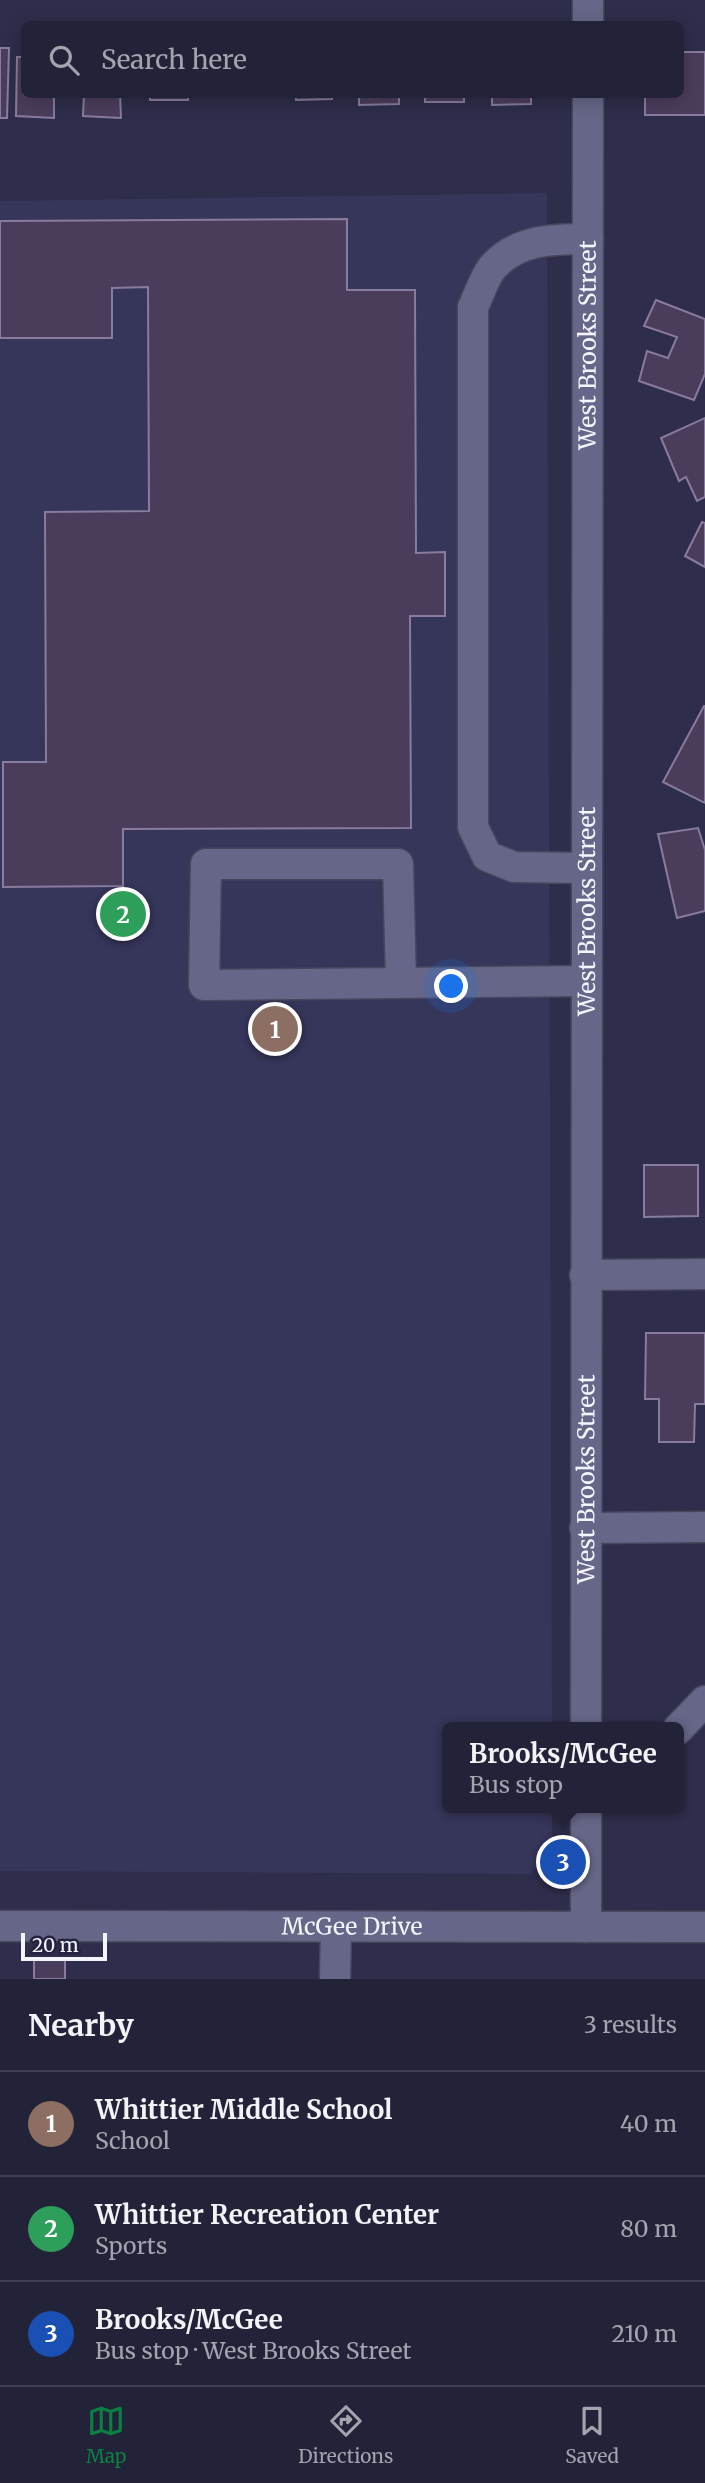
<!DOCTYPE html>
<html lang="en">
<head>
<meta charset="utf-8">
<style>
  body { margin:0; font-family:Merriweather,serif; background:#2e2f43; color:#f1f3f6 }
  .scale { position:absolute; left:21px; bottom:18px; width:86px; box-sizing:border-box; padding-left:7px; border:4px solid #f4f4fc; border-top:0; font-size:19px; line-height:24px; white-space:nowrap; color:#f4f4fc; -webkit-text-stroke:5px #242340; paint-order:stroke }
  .you { position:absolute; left:452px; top:987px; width:24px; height:24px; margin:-18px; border:5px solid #fff; border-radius:50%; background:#1a73e8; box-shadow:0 0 0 10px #1a73e833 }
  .badge { display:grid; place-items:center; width:46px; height:46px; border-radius:50%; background:#0b8043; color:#fff; font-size:23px; font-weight:700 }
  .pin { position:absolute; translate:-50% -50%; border:4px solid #fff; box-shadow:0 2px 7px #0006 }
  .popup { position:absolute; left:442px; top:1722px; width:242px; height:91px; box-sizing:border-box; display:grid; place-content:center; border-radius:10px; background:#222238; filter:drop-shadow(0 2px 5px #0005); font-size:23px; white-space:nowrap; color:#a2a4ae }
  .popup b { font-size:26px; color:#f1f3f6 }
  .popup::after { content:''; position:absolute; left:50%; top:100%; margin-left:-14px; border:14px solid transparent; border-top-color:#222238 }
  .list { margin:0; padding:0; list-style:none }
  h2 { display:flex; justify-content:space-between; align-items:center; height:91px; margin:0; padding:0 28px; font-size:30px }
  h2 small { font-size:23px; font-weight:400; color:#a2a4ae }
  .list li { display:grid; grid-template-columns:46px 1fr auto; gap:21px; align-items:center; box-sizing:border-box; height:105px; padding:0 28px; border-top:2px solid #3f3f53 }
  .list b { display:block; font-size:26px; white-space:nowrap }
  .list p { margin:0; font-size:23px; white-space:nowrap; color:#a2a4ae }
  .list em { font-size:23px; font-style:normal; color:#a2a4ae }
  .icon { flex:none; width:38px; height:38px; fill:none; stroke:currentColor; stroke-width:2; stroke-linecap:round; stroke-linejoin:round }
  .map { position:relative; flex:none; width:705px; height:1979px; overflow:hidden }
  .search { position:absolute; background:#222238; box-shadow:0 4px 18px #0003; left:21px; right:21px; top:21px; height:77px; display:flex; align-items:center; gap:18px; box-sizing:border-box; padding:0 24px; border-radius:10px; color:#a2a4ae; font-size:26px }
  .sheet { height:406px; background:#222238 }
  nav { display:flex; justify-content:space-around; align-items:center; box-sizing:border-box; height:98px; border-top:2px solid #3f3f53; background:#222238; font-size:19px; color:#a2a4ae }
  nav a { display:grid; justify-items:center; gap:4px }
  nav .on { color:#0b8043 }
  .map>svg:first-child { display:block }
  .built { fill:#36355a }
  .building { fill:#4a3d5c; stroke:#897b9d; stroke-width:2 }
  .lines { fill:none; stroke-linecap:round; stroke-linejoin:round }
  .minor-casing { stroke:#47465d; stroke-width:33 }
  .minor { stroke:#668; stroke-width:30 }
  .labels { text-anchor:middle; stroke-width:7; stroke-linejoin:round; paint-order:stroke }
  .street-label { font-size:23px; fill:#f4f4fc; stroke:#242340 }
</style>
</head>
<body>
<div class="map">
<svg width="705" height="1979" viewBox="0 0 705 1979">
  <rect width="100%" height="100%" fill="#2e2d4b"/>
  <polygon class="built" points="547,193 552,1727 448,1727 448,1808 552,1808 552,1856 530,1874 0,1871 0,201"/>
  <g class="building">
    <polygon points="0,48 9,48 7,118 0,118"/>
    <polygon points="680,52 705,52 705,115 645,115 645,94 680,94"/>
    <polygon points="17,57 24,57 24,94 54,94 54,118 16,116"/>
    <polygon points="84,94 120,94 121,118 83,116"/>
    <rect x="150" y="94" width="38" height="6"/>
    <polygon points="296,94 332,94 332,99 296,100"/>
    <polygon points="359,94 399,94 399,104 359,105"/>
    <rect x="425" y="94" width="39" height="8"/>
    <polygon points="492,94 531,94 531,104 492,105"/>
    <polygon points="347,219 347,290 415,290 416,553 445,552 445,616 410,616 411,828 123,829 123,886 3,887 3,762 46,762 45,512 149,511 148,287 112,288 112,338 0,338 0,221"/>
    <polygon points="656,300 705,319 705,374 694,400 639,381 647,351 668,358 677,337 644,326"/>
    <polygon points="705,418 705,497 697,501 686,477 679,481 661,438"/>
    <polygon points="702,522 705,523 705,567 685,556"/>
    <polygon points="704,706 705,706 705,803 663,782"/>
    <polygon points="698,828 705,850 705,911 677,918 658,834"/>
    <polygon points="644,1165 698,1165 698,1216 644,1217"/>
    <polygon points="646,1333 705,1333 705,1404 695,1404 694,1442 659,1442 659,1399 645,1399"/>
    <polygon points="34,1959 65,1960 65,1979 34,1979"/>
  </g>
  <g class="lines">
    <g class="minor-casing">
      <g id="minor">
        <polyline points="588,24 588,0"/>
        <path d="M586,868L514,867L487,856L473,827V307C479,295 484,278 492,268C517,239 553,239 588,239"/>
        <polyline points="401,983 398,864 206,864 204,985 586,981"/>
        <polyline points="585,1275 705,1274"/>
        <polyline points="585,1528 705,1527"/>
        <path id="s1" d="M586,1727L588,94"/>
        <polyline points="678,1729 705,1701"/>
        <polyline points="586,1808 586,1927"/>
        <path id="s2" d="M0,1926L705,1927"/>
        <polyline points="335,1979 336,1927"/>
      </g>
    </g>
    <use href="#minor" class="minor"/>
  </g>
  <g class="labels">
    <g class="street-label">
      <text dy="8" stroke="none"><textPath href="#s1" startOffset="1382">West Brooks Street</textPath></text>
      <text dy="8" stroke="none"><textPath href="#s1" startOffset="816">West Brooks Street</textPath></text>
      <text dy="8" stroke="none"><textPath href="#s1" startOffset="248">West Brooks Street</textPath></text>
      <text dy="8" stroke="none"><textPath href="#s2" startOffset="352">McGee Drive</textPath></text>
    </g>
  </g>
</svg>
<div class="scale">20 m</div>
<div class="you"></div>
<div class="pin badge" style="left:275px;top:1029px;background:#8d6e63">1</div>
<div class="pin badge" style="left:123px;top:914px;background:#2e9e5b">2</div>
<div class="pin badge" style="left:563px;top:1862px;background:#1a4fb4">3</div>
<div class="popup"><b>Brooks/McGee</b>Bus stop</div>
<div class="search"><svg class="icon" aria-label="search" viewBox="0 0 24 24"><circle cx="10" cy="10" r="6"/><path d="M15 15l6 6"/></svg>Search here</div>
</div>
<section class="sheet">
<h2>Nearby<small>3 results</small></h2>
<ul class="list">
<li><span class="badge" style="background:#8d6e63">1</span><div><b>Whittier Middle School</b><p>School</p></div><em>40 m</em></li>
<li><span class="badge" style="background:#2e9e5b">2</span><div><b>Whittier Recreation Center</b><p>Sports</p></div><em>80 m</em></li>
<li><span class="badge" style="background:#1a4fb4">3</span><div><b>Brooks/McGee</b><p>Bus stop · West Brooks Street</p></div><em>210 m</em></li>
</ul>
</section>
<nav>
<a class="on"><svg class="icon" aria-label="map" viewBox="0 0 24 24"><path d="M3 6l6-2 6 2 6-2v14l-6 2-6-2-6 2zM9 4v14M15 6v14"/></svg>Map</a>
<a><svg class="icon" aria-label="directions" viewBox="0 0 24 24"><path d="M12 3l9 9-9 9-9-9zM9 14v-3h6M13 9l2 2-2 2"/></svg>Directions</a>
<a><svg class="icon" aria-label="saved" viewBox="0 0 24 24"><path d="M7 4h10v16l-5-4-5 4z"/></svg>Saved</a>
</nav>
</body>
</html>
